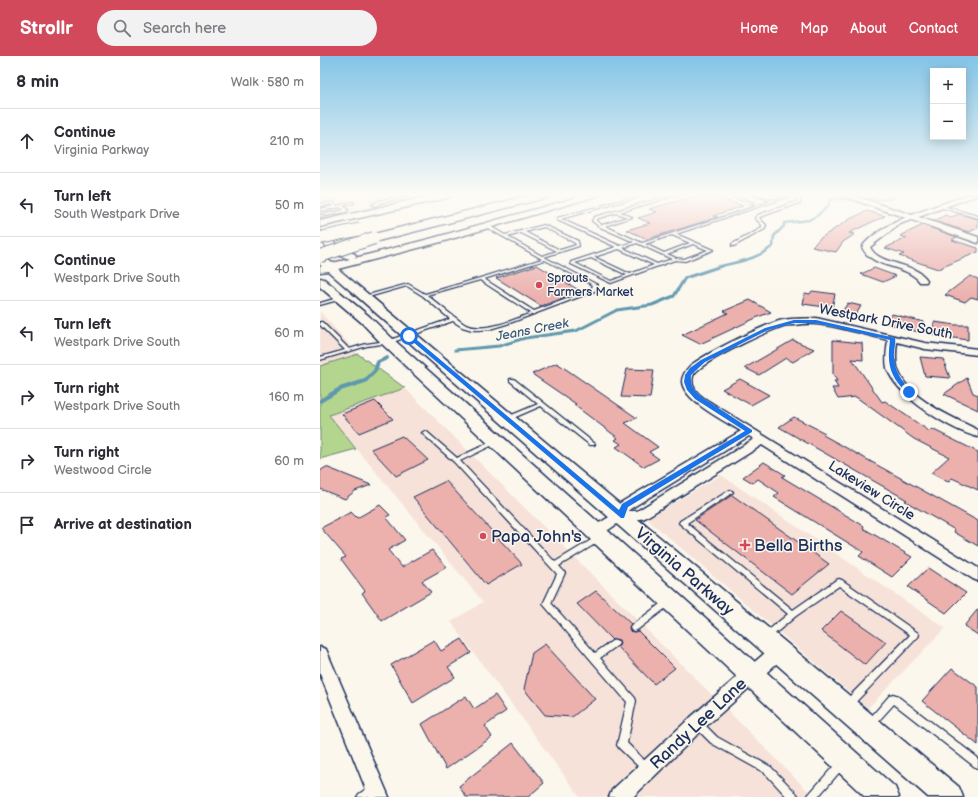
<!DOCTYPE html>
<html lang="en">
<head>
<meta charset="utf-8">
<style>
  body { margin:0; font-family:"Balsamiq Sans",sans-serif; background:#f2f2f3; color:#2b2b33 }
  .controls { position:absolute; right:12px; top:12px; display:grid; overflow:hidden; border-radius:0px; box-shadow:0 2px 10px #0003 }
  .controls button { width:36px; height:36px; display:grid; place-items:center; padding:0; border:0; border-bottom:1px solid #e1e1e2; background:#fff; color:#2b2b33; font:20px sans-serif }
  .stop { position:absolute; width:12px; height:12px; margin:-9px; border:3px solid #1a73e8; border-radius:50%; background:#fff }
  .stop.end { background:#1a73e8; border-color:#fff; box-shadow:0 1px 4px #0008 }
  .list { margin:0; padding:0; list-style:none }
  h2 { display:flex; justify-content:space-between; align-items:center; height:52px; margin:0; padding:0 16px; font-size:17px }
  h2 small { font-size:13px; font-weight:400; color:#7c7c81 }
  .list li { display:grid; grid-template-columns:26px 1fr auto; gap:12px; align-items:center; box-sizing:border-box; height:64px; padding:0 16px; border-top:1px solid #e1e1e2 }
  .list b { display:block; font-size:15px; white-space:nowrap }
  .list p { margin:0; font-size:13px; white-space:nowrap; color:#7c7c81 }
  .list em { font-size:13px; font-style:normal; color:#7c7c81 }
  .icon { flex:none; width:22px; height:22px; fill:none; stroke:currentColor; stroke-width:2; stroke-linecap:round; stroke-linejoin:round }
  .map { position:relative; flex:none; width:658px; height:741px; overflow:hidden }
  header { display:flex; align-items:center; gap:24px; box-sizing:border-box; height:56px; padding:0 20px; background:#d1495b; color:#fff }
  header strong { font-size:19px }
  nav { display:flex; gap:22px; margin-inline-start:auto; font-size:14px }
  .search { width:280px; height:36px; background:#f2f2f3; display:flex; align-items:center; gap:10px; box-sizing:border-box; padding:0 14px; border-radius:22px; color:#7c7c81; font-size:15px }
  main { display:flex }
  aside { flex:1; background:#fff }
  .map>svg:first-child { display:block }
  .built { fill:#f6e2d9 }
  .green { fill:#b4d58e; stroke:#688276 }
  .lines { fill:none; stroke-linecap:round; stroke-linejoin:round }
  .stream-far2 { stroke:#5e97af; stroke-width:2.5 }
  .stream-far1 { stroke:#5e97af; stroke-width:3 }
  .stream { stroke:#5e97af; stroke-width:4 }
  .building { fill:#ecb0ad; stroke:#1b2f5e }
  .service-casing { stroke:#1b2f5e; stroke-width:2.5 }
  .minor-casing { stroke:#1b2f5e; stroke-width:3 }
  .tertiary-casing { stroke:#1b2f5e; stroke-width:3 }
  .secondary-casing { stroke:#1b2f5e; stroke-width:3 }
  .motorway-casing { stroke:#1b2f5e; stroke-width:3 }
  .service { fill:#fbf7ec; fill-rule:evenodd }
  .minor { fill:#fbf7ec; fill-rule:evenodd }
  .tertiary { fill:#fbf7ec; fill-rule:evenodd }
  .secondary { fill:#fbf7ec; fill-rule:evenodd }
  .motorway { fill:#fbf7ec; fill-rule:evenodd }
  .motorway-bridge-casing { stroke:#1b2f5e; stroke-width:14; stroke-linecap:butt }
  .motorway-bridge { stroke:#fbf7ec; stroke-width:12 }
  .route { fill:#1a73e8 }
  .poi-dot { fill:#d1495b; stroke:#fbf7ec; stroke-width:1.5 }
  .labels { text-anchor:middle; stroke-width:3; stroke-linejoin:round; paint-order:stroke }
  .far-poi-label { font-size:12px; fill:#1b2f5e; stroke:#fbf7ec; text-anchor:start }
  .far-water-label { font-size:13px; font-style:italic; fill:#375a80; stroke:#fbf7ec }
  .street-label { font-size:14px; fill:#1b2f5e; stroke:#fbf7ec }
  .near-poi-label { font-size:17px; fill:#1b2f5e; stroke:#fbf7ec; text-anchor:start }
  .near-street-label { font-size:17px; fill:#1b2f5e; stroke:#fbf7ec }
</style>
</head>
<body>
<header>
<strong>Strollr</strong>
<div class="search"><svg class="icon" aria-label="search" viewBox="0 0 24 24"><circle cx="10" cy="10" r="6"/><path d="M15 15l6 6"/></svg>Search here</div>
<nav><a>Home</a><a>Map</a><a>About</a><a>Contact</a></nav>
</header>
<main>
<aside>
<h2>8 min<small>Walk · 580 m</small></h2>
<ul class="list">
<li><svg class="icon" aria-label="ahead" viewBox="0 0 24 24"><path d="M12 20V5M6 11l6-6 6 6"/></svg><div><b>Continue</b><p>Virginia Parkway</p></div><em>210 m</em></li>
<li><svg class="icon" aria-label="left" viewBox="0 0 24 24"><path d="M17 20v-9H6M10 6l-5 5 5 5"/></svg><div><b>Turn left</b><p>South Westpark Drive</p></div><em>50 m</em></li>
<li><svg class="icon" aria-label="ahead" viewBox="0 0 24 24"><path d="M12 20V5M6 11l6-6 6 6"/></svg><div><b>Continue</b><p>Westpark Drive South</p></div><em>40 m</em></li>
<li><svg class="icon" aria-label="left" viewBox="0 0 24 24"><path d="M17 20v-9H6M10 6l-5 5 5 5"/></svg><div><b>Turn left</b><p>Westpark Drive South</p></div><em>60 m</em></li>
<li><svg class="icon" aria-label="right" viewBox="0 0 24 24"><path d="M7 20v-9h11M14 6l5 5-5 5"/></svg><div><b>Turn right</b><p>Westpark Drive South</p></div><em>160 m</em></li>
<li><svg class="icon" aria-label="right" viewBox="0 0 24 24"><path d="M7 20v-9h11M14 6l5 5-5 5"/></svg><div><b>Turn right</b><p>Westwood Circle</p></div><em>60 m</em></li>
<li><svg class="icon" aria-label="arrive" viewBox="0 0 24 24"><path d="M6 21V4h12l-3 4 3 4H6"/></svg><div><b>Arrive at destination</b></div></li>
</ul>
</aside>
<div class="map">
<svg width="658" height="741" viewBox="0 0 658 741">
  <rect width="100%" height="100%" fill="#fbf7ec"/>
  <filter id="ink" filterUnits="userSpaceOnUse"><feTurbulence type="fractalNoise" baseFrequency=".025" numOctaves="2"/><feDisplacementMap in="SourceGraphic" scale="8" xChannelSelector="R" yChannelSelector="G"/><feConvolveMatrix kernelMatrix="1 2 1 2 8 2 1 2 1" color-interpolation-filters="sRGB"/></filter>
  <g filter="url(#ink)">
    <g class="built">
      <polygon points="0,139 109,139 0,163"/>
      <polygon points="0,256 38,298 0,310"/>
      <polygon points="85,332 494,741 260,741 131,566 163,546 9,359"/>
      <polygon points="401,419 625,572 548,652 327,463"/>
    </g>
    <polygon class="green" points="38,298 85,332 9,359 36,393 0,403 0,310"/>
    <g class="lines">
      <g class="stream-far2">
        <polyline points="551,144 556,139"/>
        <path d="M397,211C419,205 434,205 453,190L454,180L464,170V167L489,164L498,159L509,149V143H571L576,139"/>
      </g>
      <polyline class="stream-far1" points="135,294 179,290 205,282 256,275 297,254 332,249 354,240 365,222 401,210"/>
      <polyline class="stream" points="0,345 20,333 45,325 55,315 58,306 67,302"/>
    </g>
    <g class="building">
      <polygon points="379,139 392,139 423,150 393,160 398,161 327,183 307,174 330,167 318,162 337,156 329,153"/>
      <polygon points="547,155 565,160 529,177 535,178 523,186 516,196 492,191 499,183 530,163"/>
      <polygon points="639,158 658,163 658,172 649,176 614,165 625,159 631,161"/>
      <polygon points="603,169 637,181 632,184 658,192 658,196 618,213 579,200 584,198 565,192 587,182 580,180"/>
      <polygon points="217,209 262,236 221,250 176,222"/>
      <polygon points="554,212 576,220 563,226 541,218"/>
      <polygon points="650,220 658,223 658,243 651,241 645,246 625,239"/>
      <polygon points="492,235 515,238 512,252 483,248 485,237 490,238"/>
      <polygon points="430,244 451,256 438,261 380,288 362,279 408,257 404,255"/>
      <polygon points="528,247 541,250 535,260 521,257"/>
      <polygon points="572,258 604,266 598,276 566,267"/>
      <polygon points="614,266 636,269 648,269 648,284 613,279"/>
      <polygon points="473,284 494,293 473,306 466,302 439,319 425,312"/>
      <polygon points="513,284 542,287 543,304 532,303 562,346 565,345 609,375 612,373 658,396 658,434 632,422 628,426 611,417 629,401 594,383 536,341 518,343 512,332 518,332 514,325 517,325 513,318"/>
      <polygon points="600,301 623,303 630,322 605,320"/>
      <polygon points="237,307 317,362 305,367 338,391 329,396 339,403 324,411 296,391 301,388 295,384 298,382 254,349 256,348 212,318"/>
      <polygon points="307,313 334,314 330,342 301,341"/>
      <polygon points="647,322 653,337 658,339 658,354 624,338"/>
      <polygon points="420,323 449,339 431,349 402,333"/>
      <polygon points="55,345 73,363 39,377 22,358"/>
      <polygon points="474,361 505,377 503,379 658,465 658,490 634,476 635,474 585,445 587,444 459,371"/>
      <polygon points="82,380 108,404 76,420 51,393"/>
      <polygon points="444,406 465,419 462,421 544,470 543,472 592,501 572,521 539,500 543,496 454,441 459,437 438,423 433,427 423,421"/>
      <polygon points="6,411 51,429 35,435 25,443 0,433 0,415"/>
      <polygon points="126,425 202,508 166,529 93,441"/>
      <polygon points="412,439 509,508 472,538 375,464"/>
      <polygon points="60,449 70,459 66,461 85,484 68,494 82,511 112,494 127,511 102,525 111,536 62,565 42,537 45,535 21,503 26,501 1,472 31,456 37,462"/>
      <polygon points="608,512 646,537 626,557 588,531"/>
      <polygon points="276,535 311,568 309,571 310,575 314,576 318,575 355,612 334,628 298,591 300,588 299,584 295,583 292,584 257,548"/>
      <polygon points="658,553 658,579 644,570"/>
      <polygon points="521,555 566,586 545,609 501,575"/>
      <polygon points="142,583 151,597 128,611 135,621 93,647 71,609 114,584 121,595"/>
      <polygon points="225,588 275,643 252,661 225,659 204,633 212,597"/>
      <polygon points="632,612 658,631 658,689 602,645"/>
      <polygon points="175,639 186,655 165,670 172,681 126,713 102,668 146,640 154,653"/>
      <polygon points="193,687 224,727 208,741 146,741 139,730"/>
    </g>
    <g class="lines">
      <g class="service-casing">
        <g id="service">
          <polygon points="84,139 90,139 60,147 55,150 52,149 58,145"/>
          <path d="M320,139H325L241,163L300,190L314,186L280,171L272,165L274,161L352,139H357L300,156L312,161L285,170L322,187L437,150L407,139H412L440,149L451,145L434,139C441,139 449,145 456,144C462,143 467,139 474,139L356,178L393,194L365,205L355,204L291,227L251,208V206L296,191L237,164V162ZM296,157L307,161L282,169L276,165V163ZM352,179L370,187L344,197L325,188ZM317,187L352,203L337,208L303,192ZM373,188L388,194L364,203L356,202L347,198ZM299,193L334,209L310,218L274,201ZM271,202L307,219L291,225L255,207Z"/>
          <polygon points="476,139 479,139 481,142 480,147 440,161 439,162 446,169 445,173 414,190 412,190 412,188 442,172 442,169 435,162 438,159 478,145 478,142"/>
          <polygon points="12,146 17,150 32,146 34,147 23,150 28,154 26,156 0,161 0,159 24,154 20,151 0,155 0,153 14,150 11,148 1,150 0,150 0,148"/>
          <polygon points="623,150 658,160 658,162 623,152"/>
          <path d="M166,169H168L185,179L224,169L258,185L259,190L224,201L276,228L277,229L275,235L190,267L170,273L161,274H152L142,271L133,265L70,287L47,290L0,304V301L25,294L0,269V266H2L29,293L46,288L67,285L130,263L103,240L87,230L45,242H44V240L88,228L105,238L160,222L222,203L166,171ZM224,171L255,187L256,189L240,194L205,176ZM201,177L237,195L222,200L188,181ZM225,204L273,229L271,234L214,255L164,223ZM160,224L211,257C193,264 165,277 146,269C142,267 139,264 136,262C126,255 117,247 107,239Z"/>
          <polygon points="21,241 23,242 22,243 0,249 0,247"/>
          <polygon points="190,323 194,323 274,387 275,388 274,389 270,389 221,350 191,363 187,363 186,362 187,361 218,348 190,325"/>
          <polygon points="105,375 107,376 137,402 173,385 177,385 178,386 177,387 140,405 235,506 276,481 280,481 281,483 280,485 239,510 245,517 231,547 275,597 292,585 295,584 298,585 299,587 298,589 280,602 315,642 316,645 307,687 328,708 330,711 328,714 325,716 322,714 299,692 297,689 307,646 223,548 237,518 134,406 103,378 102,377 103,376"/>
          <polygon points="410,434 412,435 413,436 412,437 367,467 473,554 516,524 519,523 522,524 598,577 599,579 598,581 532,650 529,651 526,650 525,647 526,644 590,579 519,530 476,560 451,581 448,582 445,581 444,579 445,577 468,558 359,467 360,465"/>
          <polygon points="347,544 350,545 351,547 350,549 317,574 314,575 311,574 310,572 311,570 344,545"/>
          <polygon points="573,638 576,639 658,702 658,713 655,711 574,648 555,669 552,670 549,669 548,666 549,663 570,639"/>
          <polygon points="378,664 381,665 397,681 451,711 477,738 479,741 467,741 445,717 391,687 375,671 374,668 375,665"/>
          <polygon points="521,703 524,705 526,708 524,711 498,741 487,741 489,738 518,705"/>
          <path d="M53,728L56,730L58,733C54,741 46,741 37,741L39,738Z"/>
        </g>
      </g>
      <g class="minor-casing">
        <g id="minor">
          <path d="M648,139H657L580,168L550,191C558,210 594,205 607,224L606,226H600C586,207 552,214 542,191C561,165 618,150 648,139Z"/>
          <path d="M496,262L605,287L658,293V299L605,293L577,286C576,294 575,303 577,311C585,342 632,361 658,374V381C630,374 576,340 567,312C565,303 567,293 568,284C546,279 519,270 496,268C490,267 482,268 475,269C471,269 467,269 463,270C448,275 376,308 373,320C369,334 383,342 393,348L658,512V525L653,523L442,389L325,462C318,464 309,462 303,465C292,469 282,483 269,479L267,476L269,473L296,457L300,447L421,375C406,366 364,345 362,326C362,320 366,314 370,310C384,298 445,268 463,264C473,262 485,263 496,262ZM429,380L434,383L317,455H309L310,453Z"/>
          <polygon points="459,588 465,590 467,595 465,600 383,673 313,741 289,741 292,734 371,661 453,590"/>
          <polygon points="0,591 6,593 8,598 69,741 49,741 0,618"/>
        </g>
      </g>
      <g class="tertiary-casing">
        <polygon id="tertiary" points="520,139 532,139 658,181 658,187"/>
      </g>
      <g class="secondary-casing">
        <g id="secondary">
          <polygon points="114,139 131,139 127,142 0,171 0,165"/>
          <polygon points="265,139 280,139 121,186 18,213 639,731 643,741 608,741 8,215 0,216 0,210 2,210 0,209 0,200 4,201 12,207 30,203 14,198 0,184 0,175 3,176 22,194 35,198 36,200 35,202 113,182"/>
          <polygon points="0,222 4,223 49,260 73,283 575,731 579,741 545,741 63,289 41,266 0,231"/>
        </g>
      </g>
      <g class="motorway-casing">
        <polygon id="motorway" points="211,139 230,139 229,141 54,186 50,185 48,182 50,179"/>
      </g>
      <use href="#service" class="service"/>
      <use href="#minor" class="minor"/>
      <use href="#tertiary" class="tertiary"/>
      <use href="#secondary" class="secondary"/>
      <use href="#motorway" class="motorway"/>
      <g class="motorway-bridge-casing">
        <g id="motorway-bridge">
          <polyline points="0,182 41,173"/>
          <polyline points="0,200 54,182"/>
        </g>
      </g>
      <use href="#motorway-bridge" class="motorway-bridge"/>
    </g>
  </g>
  <linearGradient id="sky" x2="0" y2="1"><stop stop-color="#83c4e7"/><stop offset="0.57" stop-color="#fdfbf6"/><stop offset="1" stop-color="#fdfbf6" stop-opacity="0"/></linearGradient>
  <rect width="658" height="243" fill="url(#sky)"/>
  <path class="route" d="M474,264H496L575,282C576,287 574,292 574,297C573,314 581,324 592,336L587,337C569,319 567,308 570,284L496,267H474L448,274L385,306L371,319C370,329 373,333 380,340L432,374V376L308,451L304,462H301L86,280L91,279L299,454L302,448L425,375L375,343L367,334L364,326L365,319L370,312L381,304L445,272Z"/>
  <g class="poi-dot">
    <circle cx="219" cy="229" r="4"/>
    <circle cx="163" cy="480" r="4"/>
    <path d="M423 483h4v4h4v4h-4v4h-4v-4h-4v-4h4z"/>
  </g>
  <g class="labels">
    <g class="far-poi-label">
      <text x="227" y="226">Sprouts<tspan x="227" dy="14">Farmers Market</tspan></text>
    </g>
    <g class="far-water-label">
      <text transform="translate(212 273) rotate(-11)" y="5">Jeans Creek</text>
    </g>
    <g class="street-label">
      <text transform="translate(566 265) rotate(11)" y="5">Westpark Drive South</text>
      <text transform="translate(552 434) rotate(32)" y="5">Lakeview Circle</text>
    </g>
    <g class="near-poi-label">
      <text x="171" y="486">Papa John's</text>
      <text x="434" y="495">Bella Births</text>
    </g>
    <g class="near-street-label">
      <text transform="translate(365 515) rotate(41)" y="6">Virginia Parkway</text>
      <text transform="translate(378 667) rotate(-43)" y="6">Randy Lee Lane</text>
    </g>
  </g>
</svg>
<div class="controls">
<button>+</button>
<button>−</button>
</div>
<div class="stop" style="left:89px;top:280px"></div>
<div class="stop end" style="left:589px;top:336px"></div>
</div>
</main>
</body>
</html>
